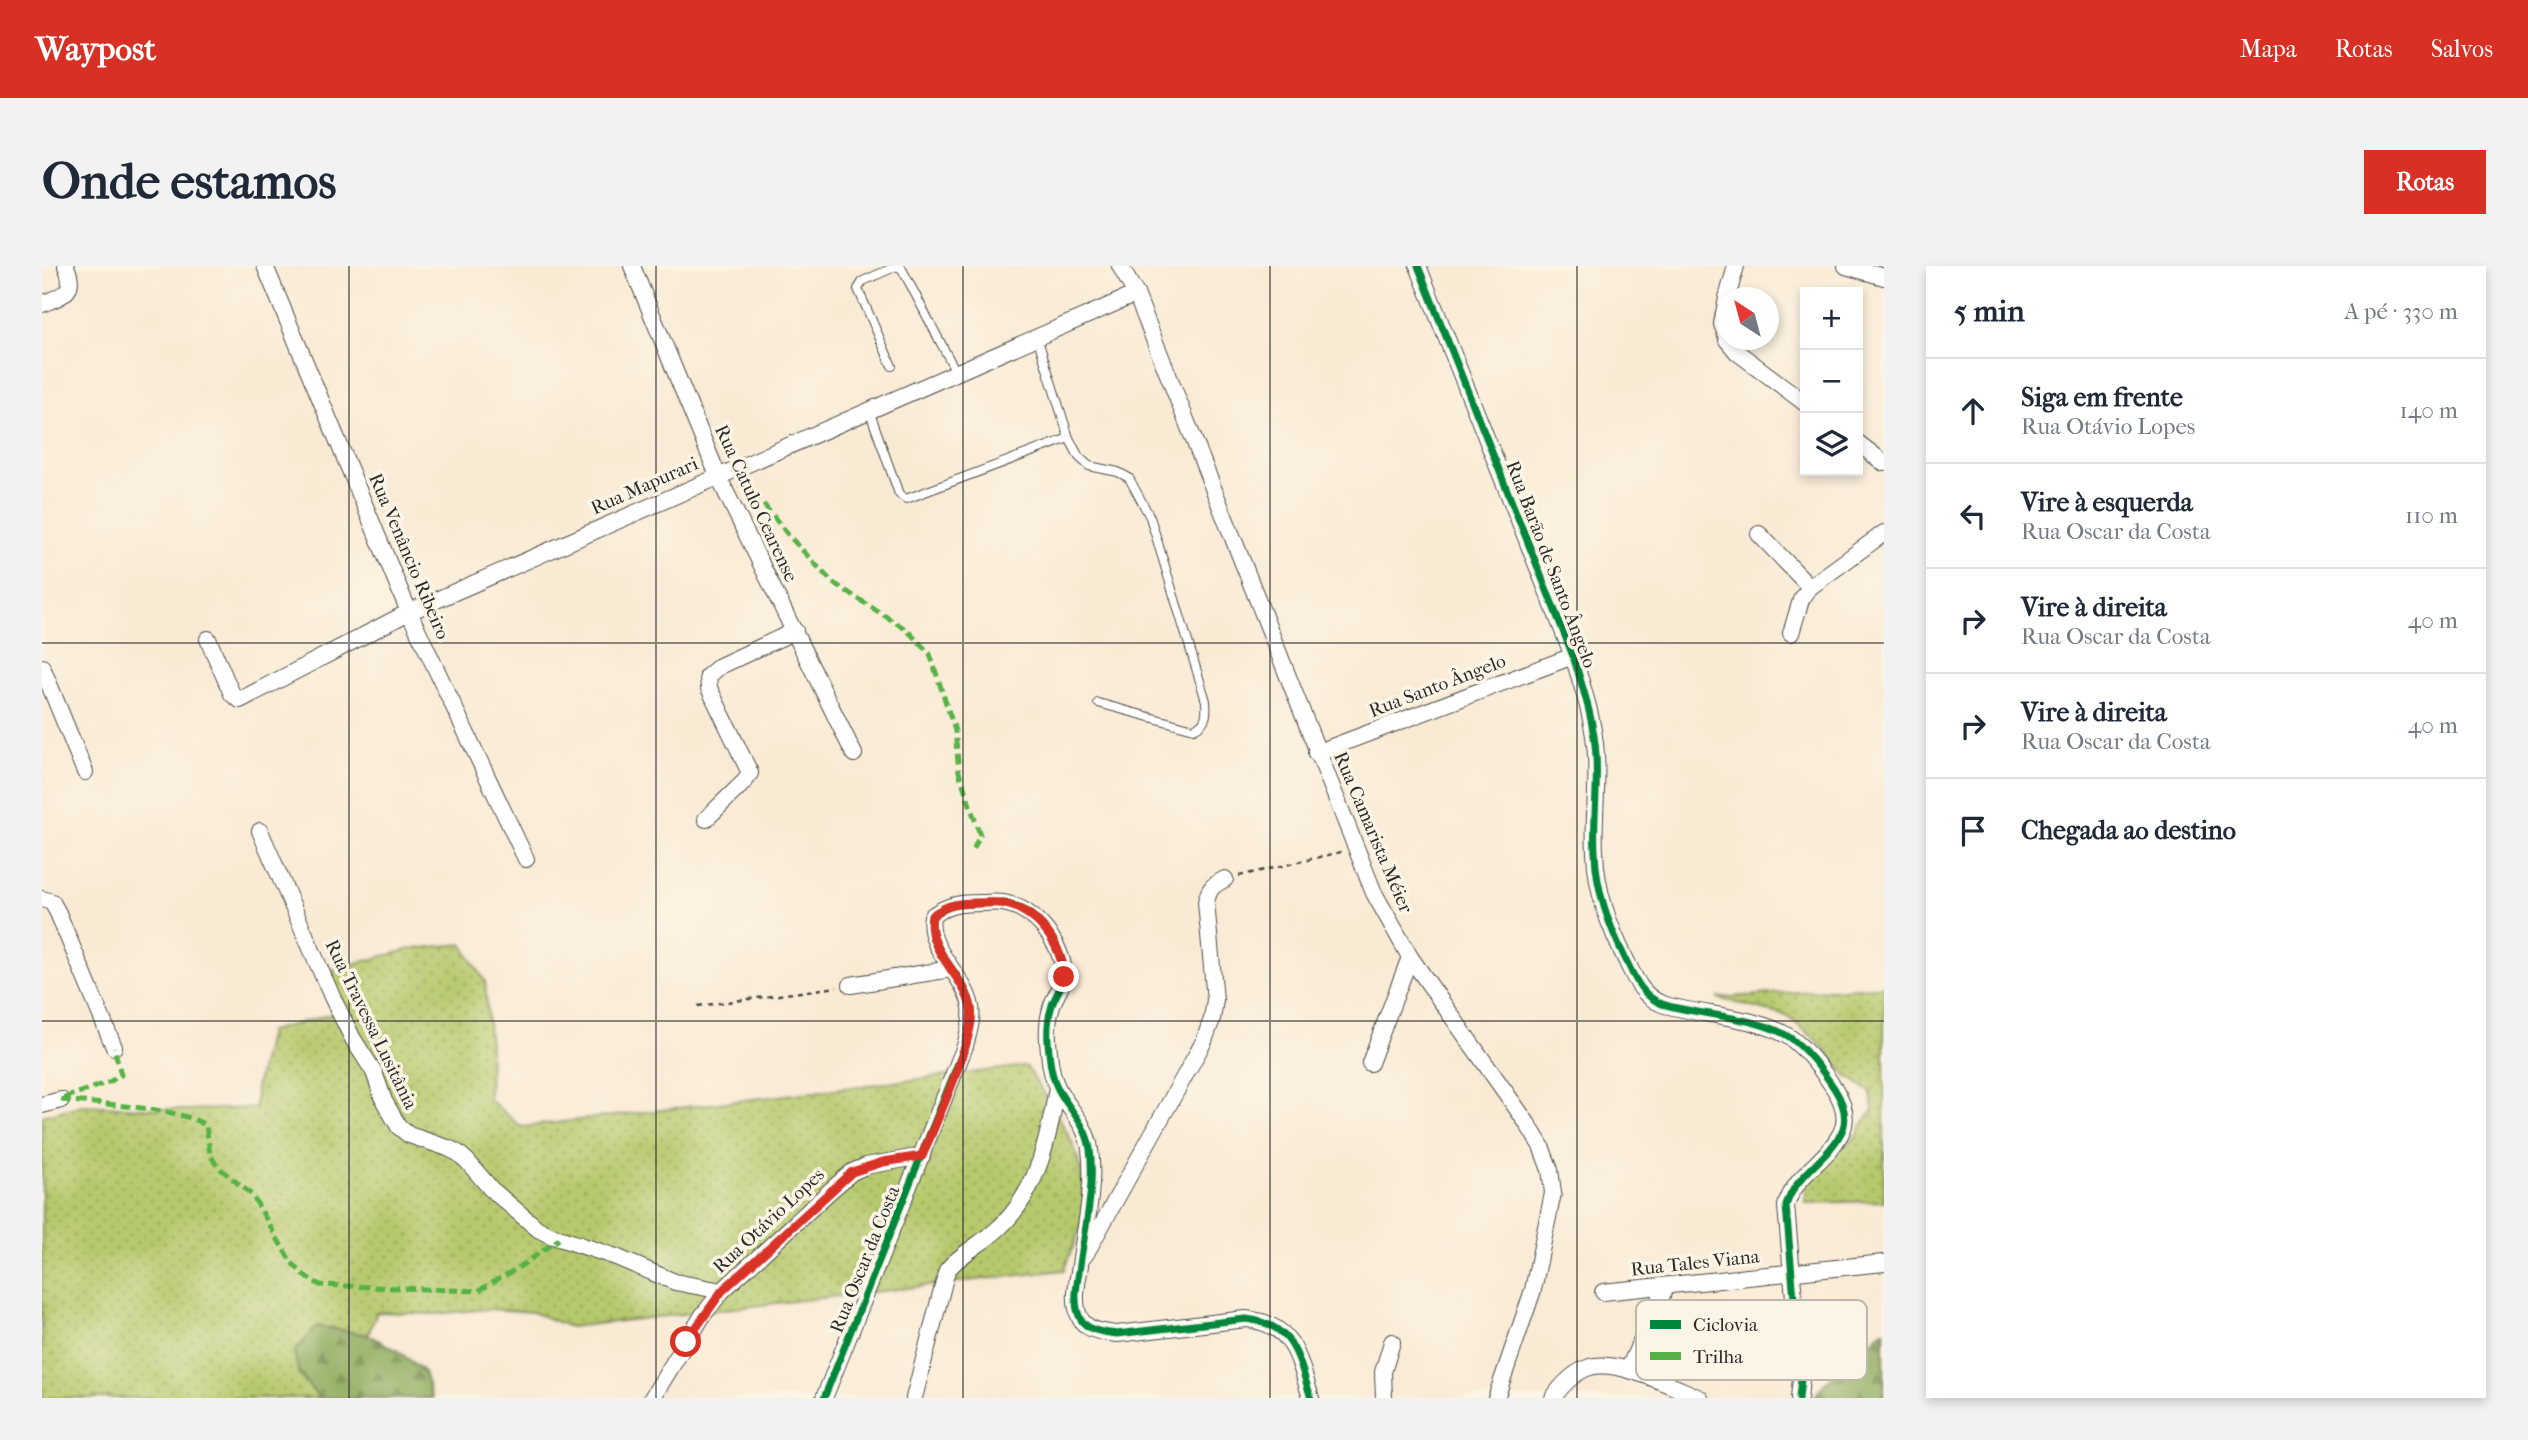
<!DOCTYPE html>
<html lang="pt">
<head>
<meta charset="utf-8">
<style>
  body { margin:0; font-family:"IM FELL French Canon",serif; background:#f2f2f3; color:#1f2937 }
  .controls { position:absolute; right:21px; top:21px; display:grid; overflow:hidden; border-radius:0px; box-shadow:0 4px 10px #0003 }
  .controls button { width:63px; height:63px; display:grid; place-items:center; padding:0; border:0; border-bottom:2px solid #e0e1e3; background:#fff; color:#1f2937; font:35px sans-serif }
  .compass { position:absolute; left:1674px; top:21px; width:63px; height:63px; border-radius:50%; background:#fff; box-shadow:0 4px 10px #0003; rotate:324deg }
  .stop { position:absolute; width:21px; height:21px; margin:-16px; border:5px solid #d93025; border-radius:50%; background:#fff }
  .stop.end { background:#d93025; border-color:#fff; box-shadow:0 2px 7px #0008 }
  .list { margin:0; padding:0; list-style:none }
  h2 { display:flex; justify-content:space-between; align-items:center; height:91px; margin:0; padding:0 28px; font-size:30px }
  h2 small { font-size:23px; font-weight:400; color:#747a83 }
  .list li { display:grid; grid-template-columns:46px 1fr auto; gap:21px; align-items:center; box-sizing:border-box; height:105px; padding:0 28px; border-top:2px solid #e0e1e3 }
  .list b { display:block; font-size:26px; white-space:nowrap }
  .list p { margin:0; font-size:23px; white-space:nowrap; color:#747a83 }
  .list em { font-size:23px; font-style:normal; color:#747a83 }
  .icon { flex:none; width:38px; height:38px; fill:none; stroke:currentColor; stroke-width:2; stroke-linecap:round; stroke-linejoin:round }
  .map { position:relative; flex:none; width:1842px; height:1132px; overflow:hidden; border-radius:0px }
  header { display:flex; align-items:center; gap:42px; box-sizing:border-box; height:98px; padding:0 35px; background:#d93025; color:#fff }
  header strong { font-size:33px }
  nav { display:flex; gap:38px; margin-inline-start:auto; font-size:24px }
  .intro { display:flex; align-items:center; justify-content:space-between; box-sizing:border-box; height:168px; padding:0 42px }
  h1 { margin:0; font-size:49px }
  .button { padding:18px 32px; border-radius:0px; background:#d93025; color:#fff; font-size:24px; font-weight:700 }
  main { display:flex; gap:42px; padding:0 42px }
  aside { flex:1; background:#fff; border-radius:0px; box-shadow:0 4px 10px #0003 }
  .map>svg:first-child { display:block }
  .grass { fill:url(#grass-dots); stroke:#707a4c; stroke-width:2 }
  .forest { fill:url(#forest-firs); stroke:#5e6c46; stroke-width:2 }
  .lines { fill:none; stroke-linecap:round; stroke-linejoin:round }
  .lane-casing { stroke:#4a4844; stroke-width:10 }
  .street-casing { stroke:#4a4844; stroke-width:18 }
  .path { stroke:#4a4844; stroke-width:2.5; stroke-dasharray:5 5; stroke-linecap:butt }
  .lane { stroke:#fff; stroke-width:8 }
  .street { stroke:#fff; stroke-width:16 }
  .quiet { stroke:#56b246; stroke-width:5; stroke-dasharray:10 5; stroke-linecap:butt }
  .cycleway-casing { stroke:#fcf5e5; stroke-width:11 }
  .cycleway { stroke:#00873e; stroke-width:7 }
  .route { stroke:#d93025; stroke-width:9 }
  .grid { fill:none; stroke:#2b2b2b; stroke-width:2; stroke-opacity:0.55 }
  .labels { text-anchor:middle; stroke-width:7; stroke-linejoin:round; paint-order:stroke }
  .street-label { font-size:19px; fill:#2b2b2b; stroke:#fcf5e5 }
  .key { fill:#fcf5e5; stroke:#bdb8ad; stroke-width:2 }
  .key-label { font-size:19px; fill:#2b2b2b }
</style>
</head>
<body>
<header>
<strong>Waypost</strong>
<nav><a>Mapa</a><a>Rotas</a><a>Salvos</a></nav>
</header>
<div class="intro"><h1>Onde estamos</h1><a class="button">Rotas</a></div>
<main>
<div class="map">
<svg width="1842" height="1132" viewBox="0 0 1842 1132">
  <defs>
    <pattern id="grass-dots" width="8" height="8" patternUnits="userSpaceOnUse" patternTransform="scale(1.75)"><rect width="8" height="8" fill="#b6c96c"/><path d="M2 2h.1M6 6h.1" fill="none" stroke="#94a359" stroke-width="1.8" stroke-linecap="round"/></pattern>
    <pattern id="forest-firs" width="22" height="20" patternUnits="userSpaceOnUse" patternTransform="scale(1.75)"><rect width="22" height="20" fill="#90ad60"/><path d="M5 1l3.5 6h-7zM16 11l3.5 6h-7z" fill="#768d4f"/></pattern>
  </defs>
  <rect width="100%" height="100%" fill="#fcf5e5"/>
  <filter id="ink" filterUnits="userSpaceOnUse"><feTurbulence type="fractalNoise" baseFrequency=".0143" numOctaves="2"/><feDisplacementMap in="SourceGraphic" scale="14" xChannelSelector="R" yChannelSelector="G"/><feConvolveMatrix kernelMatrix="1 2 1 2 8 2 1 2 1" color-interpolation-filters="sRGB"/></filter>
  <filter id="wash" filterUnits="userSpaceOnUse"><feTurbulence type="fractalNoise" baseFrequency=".00686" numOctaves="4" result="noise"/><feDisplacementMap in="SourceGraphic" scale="28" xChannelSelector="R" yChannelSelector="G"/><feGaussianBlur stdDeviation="1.57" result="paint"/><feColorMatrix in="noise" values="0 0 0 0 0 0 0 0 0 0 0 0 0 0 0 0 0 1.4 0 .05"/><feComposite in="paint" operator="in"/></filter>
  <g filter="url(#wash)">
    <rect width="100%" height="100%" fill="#f9ead4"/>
    <g class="grass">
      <path d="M420,678L443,715L448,782L447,833L479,861L984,800C1014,847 1048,889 1042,948C1040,964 1027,987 1022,1004L528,1061L490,1046L446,1043L394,1048L335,1046L326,1069L275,1060L257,1108L277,1132H0V850L40,839L145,844L213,842L214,822L227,765L290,748L277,707L369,683Z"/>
      <polygon points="1842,720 1842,935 1764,937 1763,910 1812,873 1831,843 1829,827 1803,808 1777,776 1745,750 1675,732"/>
    </g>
    <g class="forest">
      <polygon points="275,1060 326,1069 355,1084 382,1106 390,1132 277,1132 257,1108 252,1086"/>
      <path d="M1842,1064V1132H1772C1781,1113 1825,1080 1842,1064Z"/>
    </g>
  </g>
  <g filter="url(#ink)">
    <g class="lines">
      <g class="lane-casing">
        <g id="lane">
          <path d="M995,71L1027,172L1037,191L1047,200L1076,206L1087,212L1108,251L1164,435C1165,449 1165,456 1152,463L1056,437"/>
          <polyline points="850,100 816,23 821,15 855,0 860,3 914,106"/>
          <polyline points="827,144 857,228 864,233 1027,172"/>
        </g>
      </g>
      <g class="street-casing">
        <g id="street">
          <polyline points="223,0 367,346 484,593"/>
          <polyline points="590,0 676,210 812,488"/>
          <polyline points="1078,0 1094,28 1332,627 1368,691 1485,857 1499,880 1508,904 1511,927 1491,1024 1454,1132"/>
          <path d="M1376,0L1531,390C1541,422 1552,455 1554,489C1556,521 1551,554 1553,586C1554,625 1567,660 1584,694C1593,713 1600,730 1620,738C1658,750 1719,750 1750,773C1767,786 1780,804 1792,822C1801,836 1807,852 1799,867C1785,895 1753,908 1744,940L1759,1113L1757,1132"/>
          <polyline points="1804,0 1842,11"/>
          <polyline points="1685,32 1680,58 1685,72"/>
          <polyline points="1685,32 1694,0"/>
          <path d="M0,38C22,29 35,26 24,0"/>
          <polyline points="1685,74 1695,86 1763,137"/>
          <polyline points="1816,177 1842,197"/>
          <polyline points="1717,268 1768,321"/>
          <polyline points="1749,367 1759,334 1768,321 1842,267"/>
          <polyline points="166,373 190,428 198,434 367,346 1094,28"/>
          <polyline points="0,401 43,506"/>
          <polyline points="1274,487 1531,390"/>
          <polyline points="664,553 703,515 708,507 667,422 666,410 678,400 753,365"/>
          <polyline points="218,565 291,733 311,773 332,806 342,835 357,861 367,869 406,882 416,887 425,895 449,923 496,963 508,969 574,991 633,1016 680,1025"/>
          <polyline points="0,633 10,636 16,647 72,781"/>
          <polyline points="809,719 909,703"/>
          <polyline points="1328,797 1368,691"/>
          <polyline points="0,839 19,834"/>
          <path d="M1043,989L1162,775L1170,753L1173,734L1164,636C1167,622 1171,619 1183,613"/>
          <polyline points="1561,1026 1842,997"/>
          <polyline points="1586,1104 1624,1020"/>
          <polyline points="610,1132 661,1049 680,1025 788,925 810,906 824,900 880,890"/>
          <path d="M782,1132L923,780C926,768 931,754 929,741C923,708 884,685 890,650C906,638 920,637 939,637C946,637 954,636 961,637C992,642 1017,674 1022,704C1023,717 1014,728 1010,739C1005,754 1005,771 1007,786C1008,798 1010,812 1016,823C1027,844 1044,857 1048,883C1053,921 1043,962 1038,999C1036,1014 1031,1032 1036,1047C1041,1065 1060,1066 1075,1068L1204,1053C1253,1058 1256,1092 1269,1132"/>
          <path d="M872,1132L905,1004C920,986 942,977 959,960C996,925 1007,870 1015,822"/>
          <polyline points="1342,1132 1341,1106 1350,1076"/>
          <path d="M1511,1132C1520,1119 1532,1106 1548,1101C1577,1093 1631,1121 1658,1132"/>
        </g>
      </g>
      <g class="path">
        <polyline points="1197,610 1299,586"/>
        <polyline points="656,740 795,721"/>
      </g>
      <use href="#lane" class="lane"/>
      <use href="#street" class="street"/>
      <g class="quiet">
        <polyline points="693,203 748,271 790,316 865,364 888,388 913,465 917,506 938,569 931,584"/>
        <polyline points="22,832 67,816 79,809 72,781"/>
        <path d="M19,834C52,838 140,841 164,860L168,888L175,900L210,929L249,996L263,1010L278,1019L436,1025L479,1000L517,973"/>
      </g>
      <g class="cycleway-casing">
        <g id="cycleway">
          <path d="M1376,0L1531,390C1541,422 1552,455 1554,489C1556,521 1551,554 1553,586C1554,625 1567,660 1584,694C1593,713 1600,730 1620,738C1658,750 1719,750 1750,773C1767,786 1780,804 1792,822C1801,836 1807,852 1799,867C1785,895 1753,908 1744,940L1759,1113L1757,1132"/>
          <path d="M782,1132L923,780C926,768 931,754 929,741C923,708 884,685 890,650C906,638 920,637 939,637C946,637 954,636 961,637C992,642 1017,674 1022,704C1023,717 1014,728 1010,739C1005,754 1005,771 1007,786C1008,798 1010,812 1016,823C1027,844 1044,857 1048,883C1053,921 1043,962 1038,999C1036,1014 1031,1032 1036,1047C1041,1065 1060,1066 1075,1068L1204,1053C1253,1058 1256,1092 1269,1132"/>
        </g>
      </g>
      <use href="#cycleway" class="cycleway"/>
    </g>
  </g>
  <g class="lines" filter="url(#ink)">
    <path class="route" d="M644,1076L680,1025L810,906L841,896L880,890C893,858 934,771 929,742C923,709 883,685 890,650C905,638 917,637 936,637C945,637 955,636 964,638C996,646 1020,678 1022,711"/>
  </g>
  <path class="grid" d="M307,0V1132M614,0V1132M921,0V1132M1228,0V1132M1535,0V1132M0,377H1842M0,755H1842"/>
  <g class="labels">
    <g class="street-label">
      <text transform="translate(602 219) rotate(-24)" y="7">Rua Mapurari</text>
      <text transform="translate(715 237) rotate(65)" y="7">Rua Catulo Cearense</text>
      <text transform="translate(368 290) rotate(67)" y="7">Rua Venâncio Ribeiro</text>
      <text transform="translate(1510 298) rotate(69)" y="7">Rua Barão de Santo Ângelo</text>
      <text transform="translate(1395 419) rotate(-21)" y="7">Rua Santo Ângelo</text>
      <text transform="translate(1332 566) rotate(67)" y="7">Rua Camarista Méier</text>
      <text transform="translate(330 758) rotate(64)" y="7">Rua Travessa Lusitânia</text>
      <text transform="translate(726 954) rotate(-43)" y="7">Rua Otávio Lopes</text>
      <text transform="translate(822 993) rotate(-68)" y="7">Rua Oscar da Costa</text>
      <text transform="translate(1653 996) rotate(-6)" y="7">Rua Tales Viana</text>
    </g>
  </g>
  <rect x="1594" y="1034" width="231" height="80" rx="10" class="key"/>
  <rect x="1608" y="1054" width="31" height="9" fill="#00873e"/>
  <rect x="1608" y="1086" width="31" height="8" fill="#56b246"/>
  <g class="key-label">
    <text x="1651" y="1065">Ciclovia</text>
    <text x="1651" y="1097">Trilha</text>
  </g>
</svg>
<div class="controls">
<button>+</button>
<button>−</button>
<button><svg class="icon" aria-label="layers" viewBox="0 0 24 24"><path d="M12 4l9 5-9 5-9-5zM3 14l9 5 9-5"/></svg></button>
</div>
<svg class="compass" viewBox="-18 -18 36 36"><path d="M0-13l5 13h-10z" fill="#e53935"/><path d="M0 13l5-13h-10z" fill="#747a83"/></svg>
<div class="stop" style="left:644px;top:1076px"></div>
<div class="stop end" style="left:1022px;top:711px"></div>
</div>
<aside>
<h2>5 min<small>A pé · 330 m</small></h2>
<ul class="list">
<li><svg class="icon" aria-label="ahead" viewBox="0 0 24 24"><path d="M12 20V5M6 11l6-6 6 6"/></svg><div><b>Siga em frente</b><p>Rua Otávio Lopes</p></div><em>140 m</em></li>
<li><svg class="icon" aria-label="left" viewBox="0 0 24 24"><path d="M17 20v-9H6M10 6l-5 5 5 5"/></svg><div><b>Vire à esquerda</b><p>Rua Oscar da Costa</p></div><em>110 m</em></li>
<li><svg class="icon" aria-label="right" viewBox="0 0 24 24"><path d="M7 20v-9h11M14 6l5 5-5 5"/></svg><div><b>Vire à direita</b><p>Rua Oscar da Costa</p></div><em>40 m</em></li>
<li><svg class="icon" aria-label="right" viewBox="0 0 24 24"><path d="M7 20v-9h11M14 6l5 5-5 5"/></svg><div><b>Vire à direita</b><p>Rua Oscar da Costa</p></div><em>40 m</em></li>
<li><svg class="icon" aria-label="arrive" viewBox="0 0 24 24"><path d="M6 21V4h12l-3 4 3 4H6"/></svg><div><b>Chegada ao destino</b></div></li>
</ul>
</aside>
</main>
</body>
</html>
